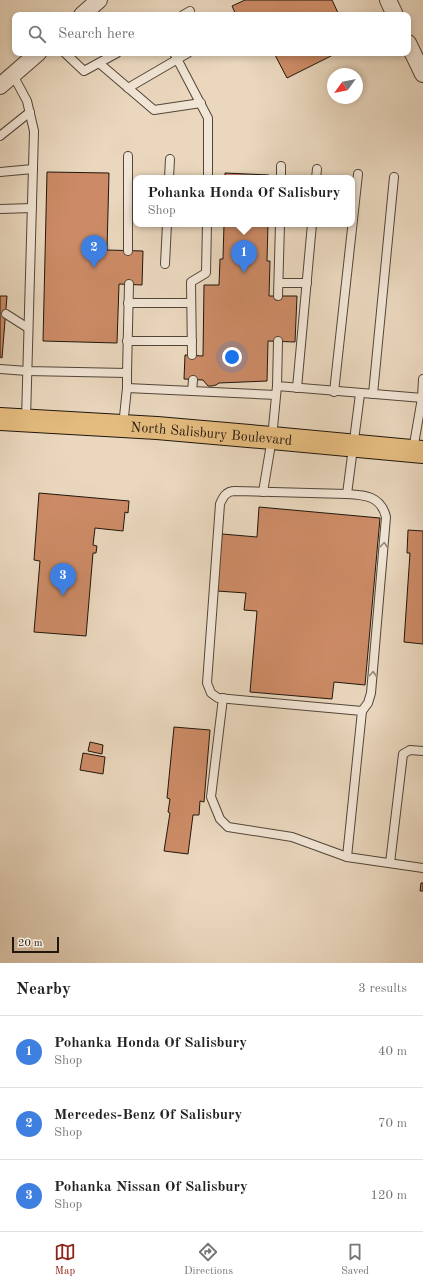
<!DOCTYPE html>
<html lang="en">
<head>
<meta charset="utf-8">
<style>
  body { margin:0; font-family:"Old Standard TT",serif; background:#f6f6f6; color:#222 }
  .compass { position:absolute; left:327px; top:68px; width:36px; height:36px; border-radius:50%; background:#fff; box-shadow:0 2px 6px #0003; rotate:237deg }
  .scale { position:absolute; left:12px; bottom:10px; width:47px; box-sizing:border-box; padding-left:4px; border:2px solid #20160b; border-top:0; font-size:11px; line-height:14px; white-space:nowrap; color:#20160b; -webkit-text-stroke:3px #f1e5d5; paint-order:stroke }
  .you { position:absolute; left:232px; top:357px; width:14px; height:14px; margin:-10px; border:3px solid #fff; border-radius:50%; background:#1a73e8; box-shadow:0 0 0 6px #1a73e833 }
  .badge { display:grid; place-items:center; width:26px; height:26px; border-radius:50%; background:#8f2418; color:#fff; font-size:13px; font-weight:700 }
  .pin { position:absolute; translate:-50% -33px; filter:drop-shadow(0 1px 2px #0008) }
  .pin::after { content:''; position:absolute; top:21px; width:14px; height:12px; background:inherit; clip-path:polygon(0 0,100% 0,50% 100%) }
  .popup { position:absolute; left:133px; top:175px; width:222px; height:52px; box-sizing:border-box; display:grid; place-content:center; border-radius:8px; background:#fff; filter:drop-shadow(0 1px 3px #0005); font-size:13px; white-space:nowrap; color:#767676 }
  .popup b { font-size:15px; color:#222 }
  .popup::after { content:''; position:absolute; left:50%; top:100%; margin-left:-8px; border:8px solid transparent; border-top-color:#fff }
  .list { margin:0; padding:0; list-style:none }
  h2 { display:flex; justify-content:space-between; align-items:center; height:52px; margin:0; padding:0 16px; font-size:17px }
  h2 small { font-size:13px; font-weight:400; color:#767676 }
  .list li { display:grid; grid-template-columns:26px 1fr auto; gap:12px; align-items:center; box-sizing:border-box; height:72px; padding:0 16px; border-top:1px solid #e0e0e0 }
  .list b { display:block; font-size:15px; white-space:nowrap }
  .list p { margin:0; font-size:13px; white-space:nowrap; color:#767676 }
  .list em { font-size:13px; font-style:normal; color:#767676 }
  .icon { flex:none; width:22px; height:22px; fill:none; stroke:currentColor; stroke-width:2; stroke-linecap:round; stroke-linejoin:round }
  .map { position:relative; flex:none; width:423px; height:963px; overflow:hidden }
  .search { position:absolute; background:#fff; box-shadow:0 2px 6px #0003; left:12px; right:12px; top:12px; height:44px; display:flex; align-items:center; gap:10px; box-sizing:border-box; padding:0 14px; border-radius:8px; color:#767676; font-size:15px }
  .sheet { height:268px; background:#fff }
  nav { display:flex; justify-content:space-around; align-items:center; box-sizing:border-box; height:56px; border-top:1px solid #e0e0e0; background:#fff; font-size:11px; color:#767676 }
  nav a { display:grid; justify-items:center; gap:2px }
  nav .on { color:#8f2418 }
  .map>svg:first-child { display:block }
  .building { fill:#cc8b66; stroke:#20160b }
  .lines { fill:none; stroke-linecap:round; stroke-linejoin:round }
  .service-casing { stroke:#524638; stroke-width:10 }
  .minor-casing { stroke:#524638; stroke-width:18 }
  .primary-casing { stroke:#20160b; stroke-width:24 }
  .service { stroke:#f1e5d5; stroke-width:8 }
  .minor { stroke:#f1e5d5; stroke-width:16 }
  .primary { stroke:#e5bc7f; stroke-width:22 }
  .oneway { stroke:#93887a }
  .labels { text-anchor:middle; stroke-width:3; stroke-linejoin:round; paint-order:stroke }
  .street-label { font-size:14px; fill:#20160b; stroke:#f1e5d5 }
</style>
</head>
<body>
<div class="map">
<svg width="423" height="963" viewBox="0 0 423 963">
  <rect width="100%" height="100%" fill="#ead7be"/>
  <filter id="stains"><feTurbulence type="fractalNoise" baseFrequency=".005" numOctaves="4"/><feColorMatrix values="0 0 0 0 .2 0 0 0 0 .09 0 0 0 0 .02 0 0 0 .5 -.17"/></filter>
  <radialGradient id="worn" r=".72"><stop offset=".6" stop-color="#630" stop-opacity="0"/><stop offset="1" stop-color="#630" stop-opacity=".3"/></radialGradient>
  <g class="building">
    <polygon points="245,0 332,0 339,15 236,15 232,6"/>
    <polygon points="274,53 337,53 287,78"/>
    <polygon points="47,172 109,173 107,250 143,251 142,285 119,284 117,343 43,341"/>
    <polygon points="225,173 269,175 269,178 225,178"/>
    <polygon points="224,224 268,224 267,261 270,261 269,296 297,296 295,342 268,341 267,381 219,383 216,385 212,386 208,386 203,380 184,379 185,355 203,356 204,285 219,285 220,259 223,259"/>
    <polygon points="0,296 7,296 2,358 0,357"/>
    <polygon points="39,493 129,501 128,513 125,512 123,531 95,528 93,545 97,546 96,553 93,553 86,636 34,632 40,561 34,560"/>
    <polygon points="259,507 380,518 365,685 334,682 332,699 250,692 257,611 244,610 246,593 217,591 222,534 257,537"/>
    <polygon points="408,530 423,531 423,644 404,642 410,553 407,553"/>
    <polygon points="174,727 210,730 204,802 200,801 199,815 193,815 188,854 164,851 170,813 168,812 170,799 167,798"/>
    <polygon points="90,742 103,745 102,754 88,751"/>
    <polygon points="83,753 105,757 103,774 80,770"/>
    <polygon points="421,883 423,883 423,891 420,891"/>
  </g>
  <g class="lines">
    <g class="service-casing">
      <g id="service">
        <polyline points="183,15 190,11"/>
        <polyline points="65,53 84,71 117,53"/>
        <polyline points="174,53 208,118 208,178"/>
        <polyline points="99,63 154,110 201,103"/>
        <polyline points="13,75 27,101 34,131 26,419"/>
        <polyline points="128,88 188,53"/>
        <polyline points="0,136 30,112"/>
        <polyline points="0,172 33,169"/>
        <polyline points="169,178 170,159"/>
        <polyline points="281,178 281,166"/>
        <polyline points="316,178 317,169"/>
        <polyline points="0,209 32,208"/>
        <polyline points="128,251 128,156"/>
        <polyline points="165,264 167,224"/>
        <polyline points="279,283 307,283"/>
        <polyline points="278,296 280,224"/>
        <polyline points="128,303 191,303"/>
        <polyline points="6,314 28,328"/>
        <polyline points="127,341 192,341"/>
        <polyline points="278,341 277,386 423,398"/>
        <polyline points="192,355 191,282 206,273 207,224"/>
        <polyline points="0,369 27,371 127,373 129,284"/>
        <polyline points="193,380 192,391 276,395"/>
        <polyline points="127,388 192,391"/>
        <polyline points="297,388 312,224"/>
        <polyline points="334,392 358,174"/>
        <path d="M360,394L347,494L235,491C226,491 223,497 220,504L207,683L211,693L218,698L362,711L347,857L423,868"/>
        <polyline points="373,394 394,177"/>
        <polyline points="123,426 127,388 127,373"/>
        <polyline points="413,450 422,398 423,379"/>
        <polyline points="263,492 272,438 277,386"/>
        <path d="M347,494C365,495 381,496 386,517L371,693L368,703L362,711"/>
        <polyline points="223,698 211,797 220,819 228,827 292,837 347,857"/>
        <polyline points="390,863 403,754 410,750 423,751"/>
      </g>
    </g>
    <g class="minor-casing">
      <g id="minor">
        <polyline points="388,0 395,15"/>
        <polyline points="82,15 99,0"/>
        <polyline points="408,43 423,74"/>
        <polyline points="0,86 38,53"/>
      </g>
    </g>
    <g class="primary-casing">
      <g id="primary">
        <path id="s1" d="M0,419L157,428L272,438L423,452"/>
      </g>
    </g>
    <use href="#service" class="service"/>
    <use href="#minor" class="minor"/>
    <use href="#primary" class="primary"/>
  </g>
  <defs><path id="oneway-chevron" d="M-2-3.5L2.5 0L-2 3.5" fill="none" stroke-width="1.6" stroke-linecap="round" stroke-linejoin="round"/></defs>
  <g class="oneway">
    <use href="#oneway-chevron" transform="translate(384 545) rotate(-85)"/>
    <use href="#oneway-chevron" transform="translate(373 674) rotate(-85)"/>
  </g>
  <g class="labels">
    <g class="street-label">
      <text dy="5" stroke="none"><textPath href="#s1" startOffset="212">North Salisbury Boulevard</textPath></text>
    </g>
  </g>
  <rect width="100%" height="100%" filter="url(#stains)"/>
  <rect width="100%" height="100%" fill="url(#worn)"/>
</svg>
<svg class="compass" viewBox="-18 -18 36 36"><path d="M0-13l5 13h-10z" fill="#e53935"/><path d="M0 13l5-13h-10z" fill="#767676"/></svg>
<div class="scale">20 m</div>
<div class="you"></div>
<div class="pin badge" style="left:244px;top:273px;background:#3f7fe0">1</div>
<div class="popup"><b>Pohanka Honda Of Salisbury</b>Shop</div>
<div class="pin badge" style="left:94px;top:268px;background:#3f7fe0">2</div>
<div class="pin badge" style="left:63px;top:596px;background:#3f7fe0">3</div>
<div class="search"><svg class="icon" aria-label="search" viewBox="0 0 24 24"><circle cx="10" cy="10" r="6"/><path d="M15 15l6 6"/></svg>Search here</div>
</div>
<section class="sheet">
<h2>Nearby<small>3 results</small></h2>
<ul class="list">
<li><span class="badge" style="background:#3f7fe0">1</span><div><b>Pohanka Honda Of Salisbury</b><p>Shop</p></div><em>40 m</em></li>
<li><span class="badge" style="background:#3f7fe0">2</span><div><b>Mercedes-Benz Of Salisbury</b><p>Shop</p></div><em>70 m</em></li>
<li><span class="badge" style="background:#3f7fe0">3</span><div><b>Pohanka Nissan Of Salisbury</b><p>Shop</p></div><em>120 m</em></li>
</ul>
</section>
<nav>
<a class="on"><svg class="icon" aria-label="map" viewBox="0 0 24 24"><path d="M3 6l6-2 6 2 6-2v14l-6 2-6-2-6 2zM9 4v14M15 6v14"/></svg>Map</a>
<a><svg class="icon" aria-label="directions" viewBox="0 0 24 24"><path d="M12 3l9 9-9 9-9-9zM9 14v-3h6M13 9l2 2-2 2"/></svg>Directions</a>
<a><svg class="icon" aria-label="saved" viewBox="0 0 24 24"><path d="M7 4h10v16l-5-4-5 4z"/></svg>Saved</a>
</nav>
</body>
</html>
